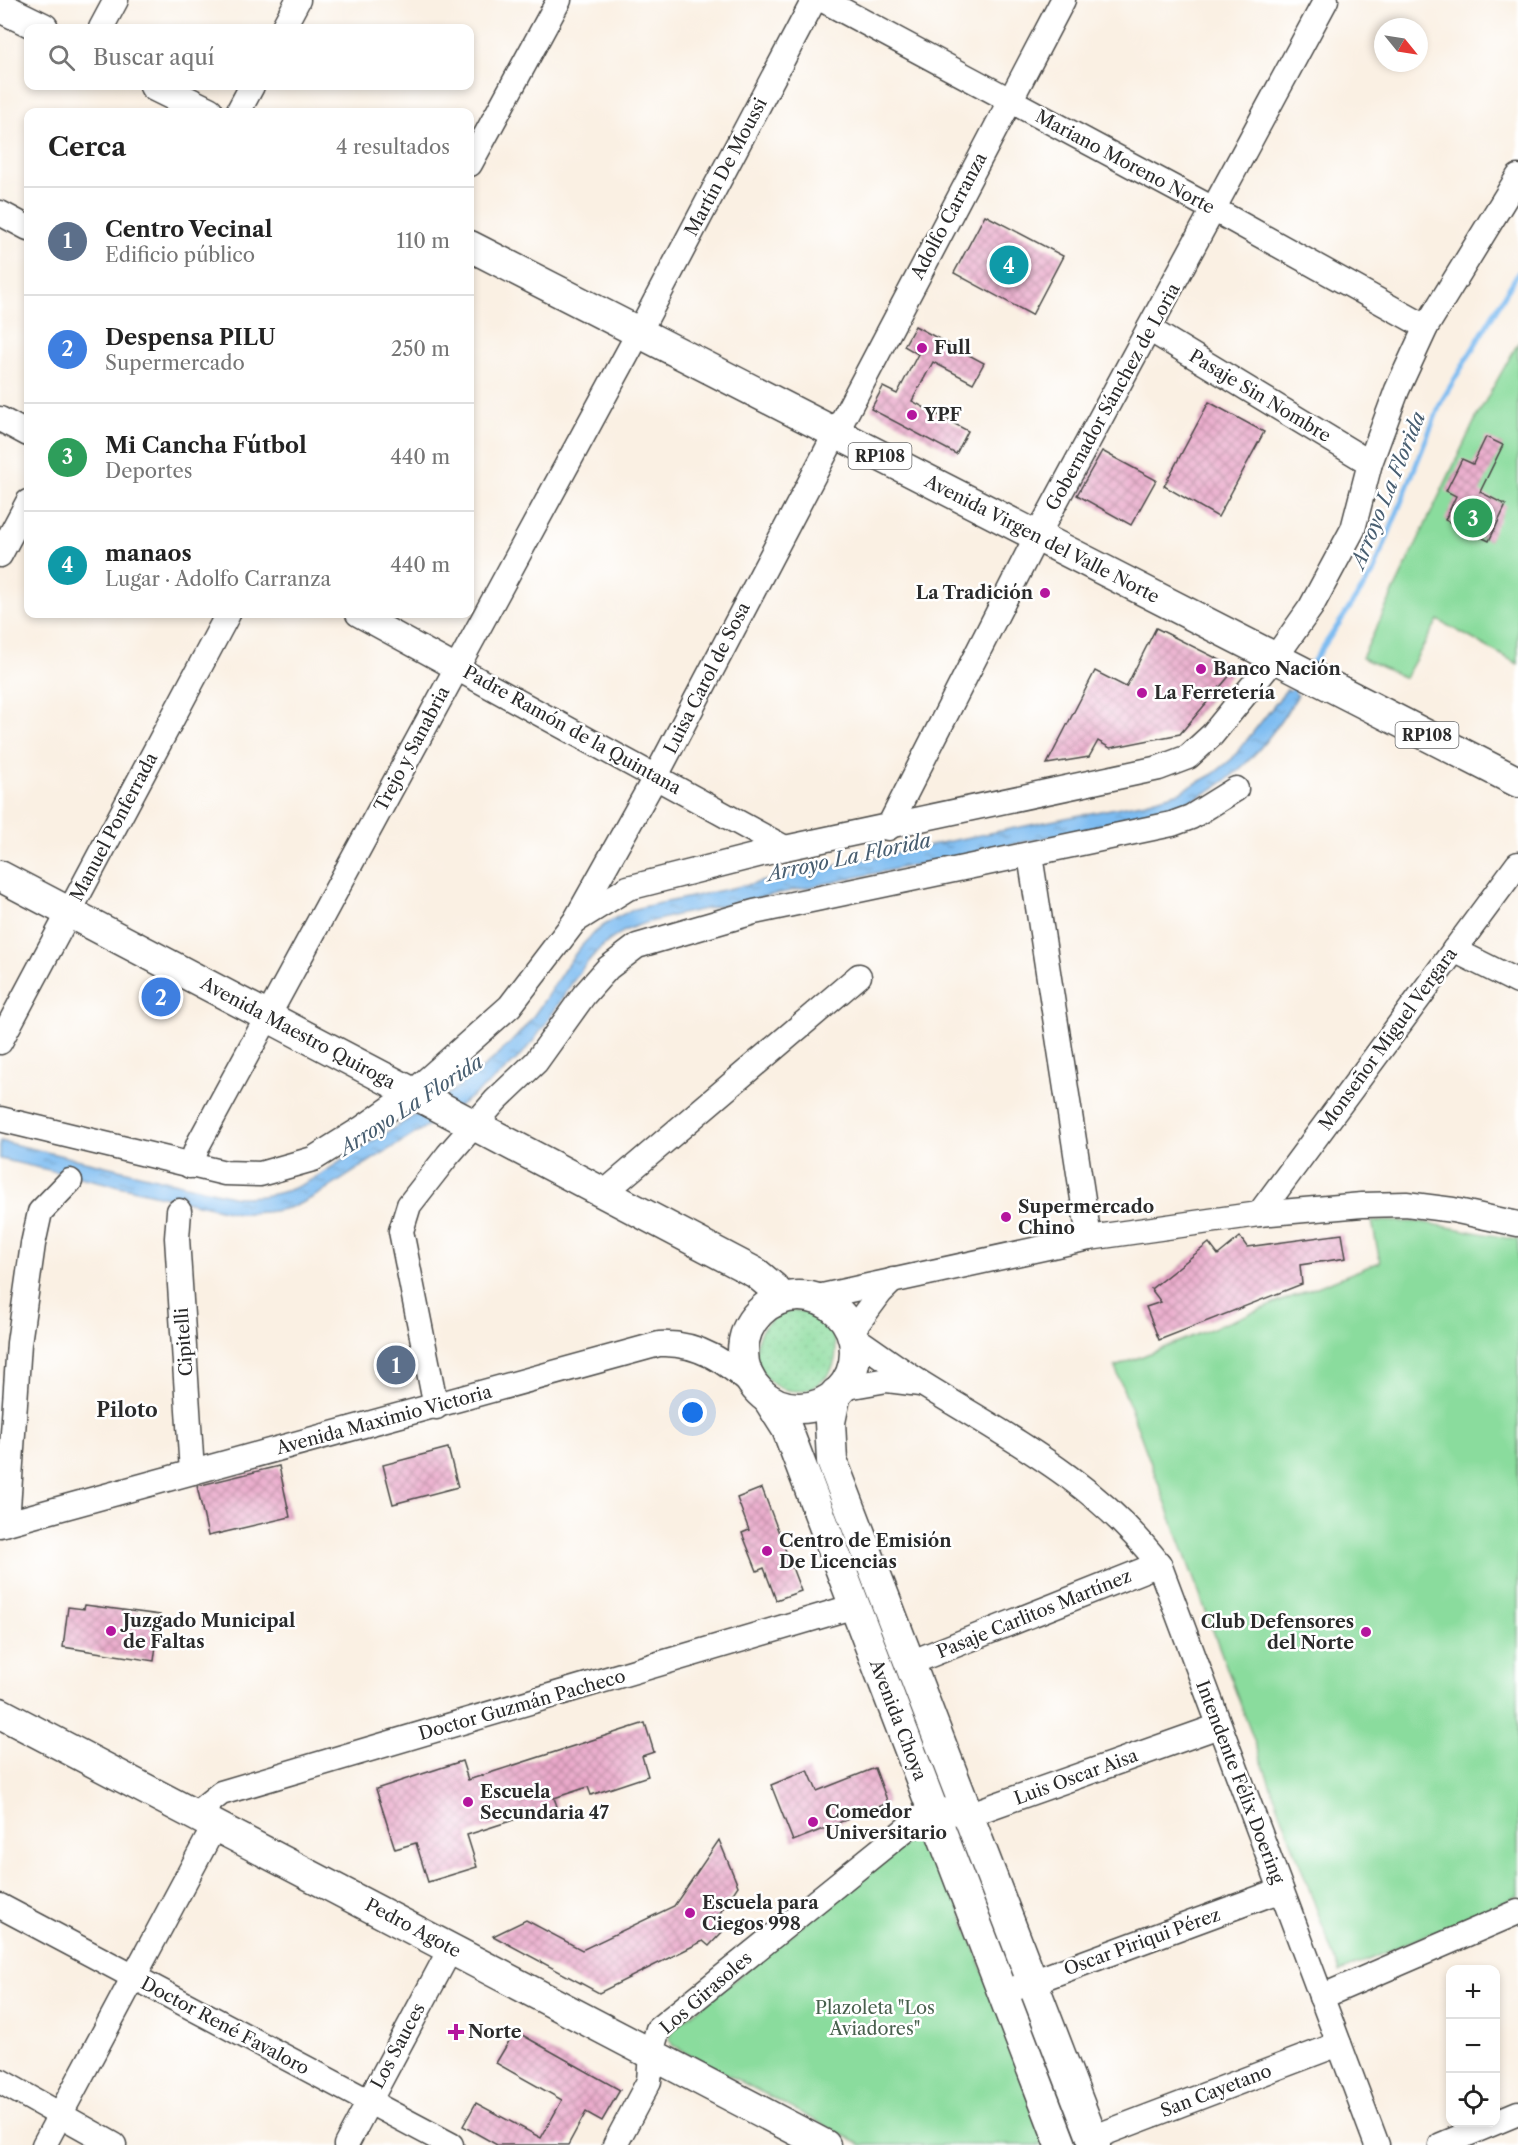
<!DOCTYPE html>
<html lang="es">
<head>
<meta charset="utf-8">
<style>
  body { margin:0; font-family:"Libre Caslon Text",serif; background:#f6f6f6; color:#222 }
  .controls { position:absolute; right:18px; bottom:18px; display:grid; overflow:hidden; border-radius:12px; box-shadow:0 3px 9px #0003 }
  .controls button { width:54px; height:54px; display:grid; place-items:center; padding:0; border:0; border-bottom:2px solid #e0e0e0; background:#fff; color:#222; font:30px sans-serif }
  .compass { position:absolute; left:1374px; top:18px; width:54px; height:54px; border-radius:50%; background:#fff; box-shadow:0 3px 9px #0003; rotate:120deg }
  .you { position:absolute; left:693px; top:1413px; width:21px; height:21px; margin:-15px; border:4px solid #fff; border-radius:50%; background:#1a73e8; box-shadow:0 0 0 9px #1a73e833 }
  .badge { display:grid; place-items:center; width:39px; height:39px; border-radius:50%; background:#111827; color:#fff; font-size:20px; font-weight:700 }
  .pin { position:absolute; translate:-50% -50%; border:3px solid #fff; box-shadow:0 2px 6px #0006 }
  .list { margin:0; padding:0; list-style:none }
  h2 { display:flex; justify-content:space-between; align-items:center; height:78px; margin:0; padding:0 24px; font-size:26px }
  h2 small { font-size:20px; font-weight:400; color:#767676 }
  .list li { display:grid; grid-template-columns:39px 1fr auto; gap:18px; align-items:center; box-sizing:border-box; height:108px; padding:0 24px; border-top:2px solid #e0e0e0 }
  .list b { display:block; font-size:22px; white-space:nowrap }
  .list p { margin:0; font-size:20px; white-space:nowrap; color:#767676 }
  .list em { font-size:20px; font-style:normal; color:#767676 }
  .icon { flex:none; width:33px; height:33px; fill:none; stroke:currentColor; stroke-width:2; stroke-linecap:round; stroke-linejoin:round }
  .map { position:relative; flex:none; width:1518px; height:2145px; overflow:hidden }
  .search { position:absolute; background:#fff; box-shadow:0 3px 9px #0003; left:24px; top:24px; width:450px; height:66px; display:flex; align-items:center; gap:15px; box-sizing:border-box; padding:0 21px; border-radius:12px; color:#767676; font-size:22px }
  .panel { position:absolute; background:#fff; box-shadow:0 3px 9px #0003; left:24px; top:108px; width:450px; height:510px; border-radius:12px }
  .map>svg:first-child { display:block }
  .grass { fill:url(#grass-dots); stroke:#5a8464; stroke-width:1.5 }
  .park { fill:#8adc9d; stroke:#5a8464; stroke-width:1.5 }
  .water { fill:url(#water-ripples); stroke:#54748e; stroke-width:1.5 }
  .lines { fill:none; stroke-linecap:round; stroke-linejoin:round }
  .stream { stroke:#7dbcf1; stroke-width:5 }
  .building { fill:url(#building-cross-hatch) }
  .minor-casing { stroke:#4a4947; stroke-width:27 }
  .major-casing { stroke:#4a4947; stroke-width:33 }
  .minor { stroke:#fff; stroke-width:24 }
  .major { stroke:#fff; stroke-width:30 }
  .poi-dot { fill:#b5179e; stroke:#fff; stroke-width:2 }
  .labels { text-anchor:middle; stroke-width:5; stroke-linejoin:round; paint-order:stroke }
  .shield { fill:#fff; stroke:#6b6b6b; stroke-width:1.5 }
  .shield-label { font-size:16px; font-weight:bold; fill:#2b2b2b }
  .street-label { font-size:18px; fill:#2b2b2b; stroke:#fff }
  .poi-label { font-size:18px; font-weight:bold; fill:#2b2b2b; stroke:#fff; text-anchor:start }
  .park-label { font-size:18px; fill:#48604d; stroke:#fff }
  .water-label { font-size:20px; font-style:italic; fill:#485e70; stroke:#fff }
  .neighbourhood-label { font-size:20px; font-weight:bold; fill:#2b2b2b; stroke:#fff }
</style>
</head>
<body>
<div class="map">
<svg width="1518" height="2145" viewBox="0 0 1518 2145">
  <defs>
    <pattern id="grass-dots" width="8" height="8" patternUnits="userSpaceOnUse" patternTransform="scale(1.5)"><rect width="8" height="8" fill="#8adc9d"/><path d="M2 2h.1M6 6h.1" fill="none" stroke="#77bd87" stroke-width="1.8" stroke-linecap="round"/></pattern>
    <pattern id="water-ripples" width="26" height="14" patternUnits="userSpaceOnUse" patternTransform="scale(1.5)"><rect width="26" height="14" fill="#7dbcf1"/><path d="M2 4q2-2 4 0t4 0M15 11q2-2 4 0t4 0" fill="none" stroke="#6799c3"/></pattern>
    <pattern id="building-cross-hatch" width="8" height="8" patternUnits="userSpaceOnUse" patternTransform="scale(1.5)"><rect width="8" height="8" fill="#eaa9ca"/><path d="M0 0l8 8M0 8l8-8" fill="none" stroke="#be8aa4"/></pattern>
  </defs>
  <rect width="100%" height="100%" fill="#fff"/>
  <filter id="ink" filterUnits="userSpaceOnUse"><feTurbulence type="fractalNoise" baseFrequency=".0167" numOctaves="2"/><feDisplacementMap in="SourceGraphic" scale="12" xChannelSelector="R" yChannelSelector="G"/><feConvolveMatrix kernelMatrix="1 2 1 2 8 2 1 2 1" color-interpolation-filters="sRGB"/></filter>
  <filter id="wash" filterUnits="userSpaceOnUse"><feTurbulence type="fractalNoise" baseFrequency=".008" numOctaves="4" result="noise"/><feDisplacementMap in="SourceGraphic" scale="24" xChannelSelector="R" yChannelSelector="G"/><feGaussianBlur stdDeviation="1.35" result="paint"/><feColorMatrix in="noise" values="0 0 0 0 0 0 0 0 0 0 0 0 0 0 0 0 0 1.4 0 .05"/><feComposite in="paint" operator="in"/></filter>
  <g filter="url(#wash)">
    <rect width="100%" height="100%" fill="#faf0e3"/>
    <circle class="grass" cx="796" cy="1351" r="40"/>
    <g class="park">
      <polygon points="1518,343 1518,664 1438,620 1405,678 1362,658 1477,416"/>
      <polygon points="1372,1221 1421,1222 1518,1240 1518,1896 1340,1972 1115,1367 1380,1262"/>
      <polygon points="923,1830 932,1837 1050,2145 862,2145 673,2046 669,2039 674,2028"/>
    </g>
    <path class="water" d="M1287,689L1298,695C1256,761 1226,793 1149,816L676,915C656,921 634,924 616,936C576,961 556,1018 523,1053C480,1098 423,1128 370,1161C349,1174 327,1191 304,1202C282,1212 261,1213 237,1213L0,1159V1141L236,1197C257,1197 274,1196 294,1188C316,1180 337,1163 356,1151C415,1115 479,1081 524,1028C559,987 574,933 628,912C641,906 657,904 672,901L950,841L1146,802L1180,792L1213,774L1232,759Z"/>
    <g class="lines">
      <g class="stream">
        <polyline points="1311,665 1373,573 1441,402 1518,273"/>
        <polyline points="1289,697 1301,680"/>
      </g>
    </g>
    <g id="blocks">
      <g class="building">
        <polygon points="985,215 1063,256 1032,315 954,273"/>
        <polygon points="915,326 984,363 973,383 933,362 912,401 968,431 956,454 871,409 883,387 897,394 918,354 904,346"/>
        <polygon points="1209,402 1264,432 1218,517 1164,486"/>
        <polygon points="1486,437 1503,445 1480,492 1506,505 1489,541 1445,520 1456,496 1446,491 1462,459 1473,464"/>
        <polygon points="1102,451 1156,480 1131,525 1077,495"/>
        <polygon points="1156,628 1228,664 1231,674 1180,734 1110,748 1098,741 1089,757 1047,764 1095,671 1126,687"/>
        <polygon points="1342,1234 1346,1258 1300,1265 1302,1284 1159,1340 1146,1307 1161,1302 1151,1289 1209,1243 1218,1255 1240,1237 1247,1247"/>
        <polygon points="448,1448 458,1487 393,1504 383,1465"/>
        <polygon points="279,1466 290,1517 208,1536 197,1486"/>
        <polygon points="762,1488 801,1591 776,1600 764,1568 757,1571 742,1533 749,1530 737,1498"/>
        <polygon points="85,1605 160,1615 154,1661 63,1647 68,1607 84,1609"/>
        <polygon points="645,1723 654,1752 642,1756 648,1776 591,1795 588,1787 554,1798 557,1806 467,1835 477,1867 428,1882 416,1843 395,1849 376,1789 462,1761 468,1780"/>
        <polygon points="875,1768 888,1803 793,1841 771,1785 808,1770 817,1791"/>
        <polygon points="719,1840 738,1886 714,1922 724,1930 709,1946 703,1941 599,1993 493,1936 526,1920 582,1950 674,1906"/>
        <polygon points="515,2031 620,2090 602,2121 586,2112 568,2145 497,2145 463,2126 476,2103 541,2138 562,2100 496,2063"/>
      </g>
    </g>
  </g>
  <g filter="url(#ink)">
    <use href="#blocks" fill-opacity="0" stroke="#4a4947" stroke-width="1.5"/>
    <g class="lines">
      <g class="minor-casing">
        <g id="minor">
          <polyline points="823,0 1215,210 1426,327"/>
          <polyline points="101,28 116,0"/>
          <polyline points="283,28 298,0"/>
          <polyline points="238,112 252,86"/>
          <polyline points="470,164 559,0"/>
          <polyline points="0,213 28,228"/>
          <polyline points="1149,329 1370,463"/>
          <polyline points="0,419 28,434"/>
          <polyline points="0,555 28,502"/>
          <polyline points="358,614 785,848"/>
          <polyline points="888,828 1037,536 1326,0"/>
          <polyline points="1030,855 1089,1238"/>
          <polyline points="576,919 656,776 1063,0"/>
          <polyline points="1454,950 1518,982"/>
          <polyline points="0,1042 228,614"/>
          <polyline points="0,1119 225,1173 260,1174 313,1159 361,1129 412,1093 510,1006 575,921 628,888 785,848 1159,768 1188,757 1212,735 1275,658 1311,607 1353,529 1370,463 1397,390 1426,327 1518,177"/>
          <polyline points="190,1166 199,1143 638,334 814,0"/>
          <polyline points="605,1192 859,976"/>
          <polyline points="179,1211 177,1238 192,1472"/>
          <polyline points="1259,1214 1518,864"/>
          <polyline points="813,1298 1089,1238 1259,1214 1362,1205 1406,1204 1453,1210 1518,1224"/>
          <polyline points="851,1332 880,1293 893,1280"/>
          <path d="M852,1336C876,1352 900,1370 924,1385C1011,1439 1095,1481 1159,1564L1377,2145"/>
          <polyline points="841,1388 887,1380 920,1384"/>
          <polyline points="436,1407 401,1231 409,1205 448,1155 496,1100 536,1062 584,995 608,968 637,946 754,912 1172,824 1191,817 1236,789"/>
          <polyline points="7,1523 19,1343 33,1244 40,1212 70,1181"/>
          <path d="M0,1525L659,1344C700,1342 727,1363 757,1389"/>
          <polyline points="910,1663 1159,1564"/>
          <polyline points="195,1814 221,1793 855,1606"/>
          <polyline points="0,1906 451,2145"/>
          <polyline points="1016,1988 1281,1890"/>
          <polyline points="1321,1997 1518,1912"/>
          <polyline points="0,2081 114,2145"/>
          <polyline points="1092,2138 1339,2044"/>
          <polyline points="44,2145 215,1825"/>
          <polyline points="346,2145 451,1948"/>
          <polyline points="615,2145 649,2081 651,2053 658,2029 932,1808 968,1815 1219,1726"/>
          <polyline points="1441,2145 1518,2113"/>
        </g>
      </g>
      <g class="major-casing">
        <g id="major">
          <polyline points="0,7 43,28"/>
          <polyline points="155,86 208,112"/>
          <polyline points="470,246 1518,782"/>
          <polyline points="0,876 756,1273 774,1288 782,1298"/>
          <circle cx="799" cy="1352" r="56"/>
          <polyline points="836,1393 830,1422 832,1461 1095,2145"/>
          <polyline points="768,1399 787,1429 1061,2145"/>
          <polyline points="0,1713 825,2145"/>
        </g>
      </g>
      <use href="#minor" class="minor"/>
      <use href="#major" class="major"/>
    </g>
  </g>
  <g class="poi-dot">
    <circle cx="922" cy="348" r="6"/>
    <circle cx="912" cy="415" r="6"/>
    <circle cx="1045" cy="593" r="6"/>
    <circle cx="1201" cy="669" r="6"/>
    <circle cx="1142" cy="693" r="6"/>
    <circle cx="1006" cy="1217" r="6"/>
    <circle cx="767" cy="1551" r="6"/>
    <circle cx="111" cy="1631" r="6"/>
    <circle cx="1366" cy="1632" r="6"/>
    <circle cx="468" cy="1802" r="6"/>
    <circle cx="813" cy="1822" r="6"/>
    <circle cx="690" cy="1913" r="6"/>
    <path d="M453 2023h6v6h6v6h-6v6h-6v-6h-6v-6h6z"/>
  </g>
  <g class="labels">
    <g class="shield">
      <rect x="848.5" y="443" width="63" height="26" rx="4.5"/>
      <rect x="1395.5" y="722" width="63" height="26" rx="4.5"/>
    </g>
    <g class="shield-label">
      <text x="880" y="462">RP108</text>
      <text x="1427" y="741">RP108</text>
    </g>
    <g class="street-label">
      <text transform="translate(1125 162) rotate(28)" y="6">Mariano Moreno Norte</text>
      <text transform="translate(726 167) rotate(-62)" y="6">Martín De Moussi</text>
      <text transform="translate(949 216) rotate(-62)" y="6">Adolfo Carranza</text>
      <text transform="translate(1260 396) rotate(31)" y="6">Pasaje Sin Nombre</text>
      <text transform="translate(1113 397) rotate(-61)" y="6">Gobernador Sánchez de Loria</text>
      <text transform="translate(1042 539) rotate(27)" y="6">Avenida Virgen del Valle Norte</text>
      <text transform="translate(707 678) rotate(-63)" y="6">Luisa Carol de Sosa</text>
      <text transform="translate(572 730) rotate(29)" y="6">Padre Ramón de la Quintana</text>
      <text transform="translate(412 749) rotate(-62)" y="6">Trejo y Sanabria</text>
      <text transform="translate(114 827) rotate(-62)" y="6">Manuel Ponferrada</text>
      <text transform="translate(298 1033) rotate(28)" y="6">Avenida Maestro Quiroga</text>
      <text transform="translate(1388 1039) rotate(-54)" y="6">Monseñor Miguel Vergara</text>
      <text transform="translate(184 1342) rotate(-94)" y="6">Cipitelli</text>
      <text transform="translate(384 1420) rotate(-15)" y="6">Avenida Maximio Victoria</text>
      <text transform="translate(1034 1614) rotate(-22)" y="6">Pasaje Carlitos Martínez</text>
      <text transform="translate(522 1705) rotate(-16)" y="6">Doctor Guzmán Pacheco</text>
      <text transform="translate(898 1720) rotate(69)" y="6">Avenida Choya</text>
      <text transform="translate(1076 1777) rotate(-20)" y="6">Luis Oscar Aisa</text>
      <text transform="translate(1240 1782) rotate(69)" y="6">Intendente Félix Doering</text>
      <text transform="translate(413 1928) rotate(28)" y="6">Pedro Agote</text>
      <text transform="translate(1142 1942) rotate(-20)" y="6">Oscar Piriqui Pérez</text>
      <text transform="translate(706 1993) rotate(-41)" y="6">Los Girasoles</text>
      <text transform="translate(225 2026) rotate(28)" y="6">Doctor René Favaloro</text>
      <text transform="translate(398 2046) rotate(-62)" y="6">Los Sauces</text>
      <text transform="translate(1216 2091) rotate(-21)" y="6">San Cayetano</text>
    </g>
    <g class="poi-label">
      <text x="934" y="354">Full</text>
      <text x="924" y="421">YPF</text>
      <text x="1033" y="599" text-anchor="end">La Tradición</text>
      <text x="1213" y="675">Banco Nación</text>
      <text x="1154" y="699">La Ferretería</text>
      <text x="1018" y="1213">Supermercado<tspan x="1018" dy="21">Chino</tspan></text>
      <text x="779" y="1547">Centro de Emisión<tspan x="779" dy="21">De Licencias</tspan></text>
      <text x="123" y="1627">Juzgado Municipal<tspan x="123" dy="21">de Faltas</tspan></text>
      <text x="1354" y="1628" text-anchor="end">Club Defensores<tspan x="1354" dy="21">del Norte</tspan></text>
      <text x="480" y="1798">Escuela<tspan x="480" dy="21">Secundaria 47</tspan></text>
      <text x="825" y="1818">Comedor<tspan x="825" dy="21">Universitario</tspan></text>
      <text x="702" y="1909">Escuela para<tspan x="702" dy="21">Ciegos 998</tspan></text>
      <text x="468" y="2038">Norte</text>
    </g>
    <g class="park-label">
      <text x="875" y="2014">Plazoleta "Los<tspan x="875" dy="21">Aviadores"</tspan></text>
    </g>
    <g class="water-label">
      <text transform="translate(1388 490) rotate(-68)" y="7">Arroyo La Florida</text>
      <text transform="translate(849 857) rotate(-12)" y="7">Arroyo La Florida</text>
      <text transform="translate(411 1105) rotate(-33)" y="7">Arroyo La Florida</text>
    </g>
    <g class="neighbourhood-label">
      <text x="127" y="1417">Piloto</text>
    </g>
  </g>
</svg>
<div class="controls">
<button>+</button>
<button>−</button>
<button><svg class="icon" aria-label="locate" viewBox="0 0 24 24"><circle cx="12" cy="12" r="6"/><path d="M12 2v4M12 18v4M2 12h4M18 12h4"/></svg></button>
</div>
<svg class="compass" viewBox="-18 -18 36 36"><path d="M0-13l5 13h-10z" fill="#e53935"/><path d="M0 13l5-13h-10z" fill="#767676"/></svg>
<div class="you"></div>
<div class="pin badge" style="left:396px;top:1365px;background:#5c6f8a">1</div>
<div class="pin badge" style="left:161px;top:997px;background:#3f7fe0">2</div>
<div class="pin badge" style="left:1473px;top:518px;background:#2e9e5b">3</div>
<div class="pin badge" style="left:1009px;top:265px;background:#0f9aa8">4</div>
<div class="search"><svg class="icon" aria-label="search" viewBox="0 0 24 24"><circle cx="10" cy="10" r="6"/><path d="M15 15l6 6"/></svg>Buscar aquí</div>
<section class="panel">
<h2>Cerca<small>4 resultados</small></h2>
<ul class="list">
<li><span class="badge" style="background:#5c6f8a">1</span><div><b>Centro Vecinal</b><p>Edificio público</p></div><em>110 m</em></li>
<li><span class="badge" style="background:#3f7fe0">2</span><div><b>Despensa PILU</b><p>Supermercado</p></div><em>250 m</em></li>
<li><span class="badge" style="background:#2e9e5b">3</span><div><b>Mi Cancha Fútbol</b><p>Deportes</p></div><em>440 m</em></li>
<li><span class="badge" style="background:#0f9aa8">4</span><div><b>manaos</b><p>Lugar · Adolfo Carranza</p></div><em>440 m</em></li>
</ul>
</section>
</div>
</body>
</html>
